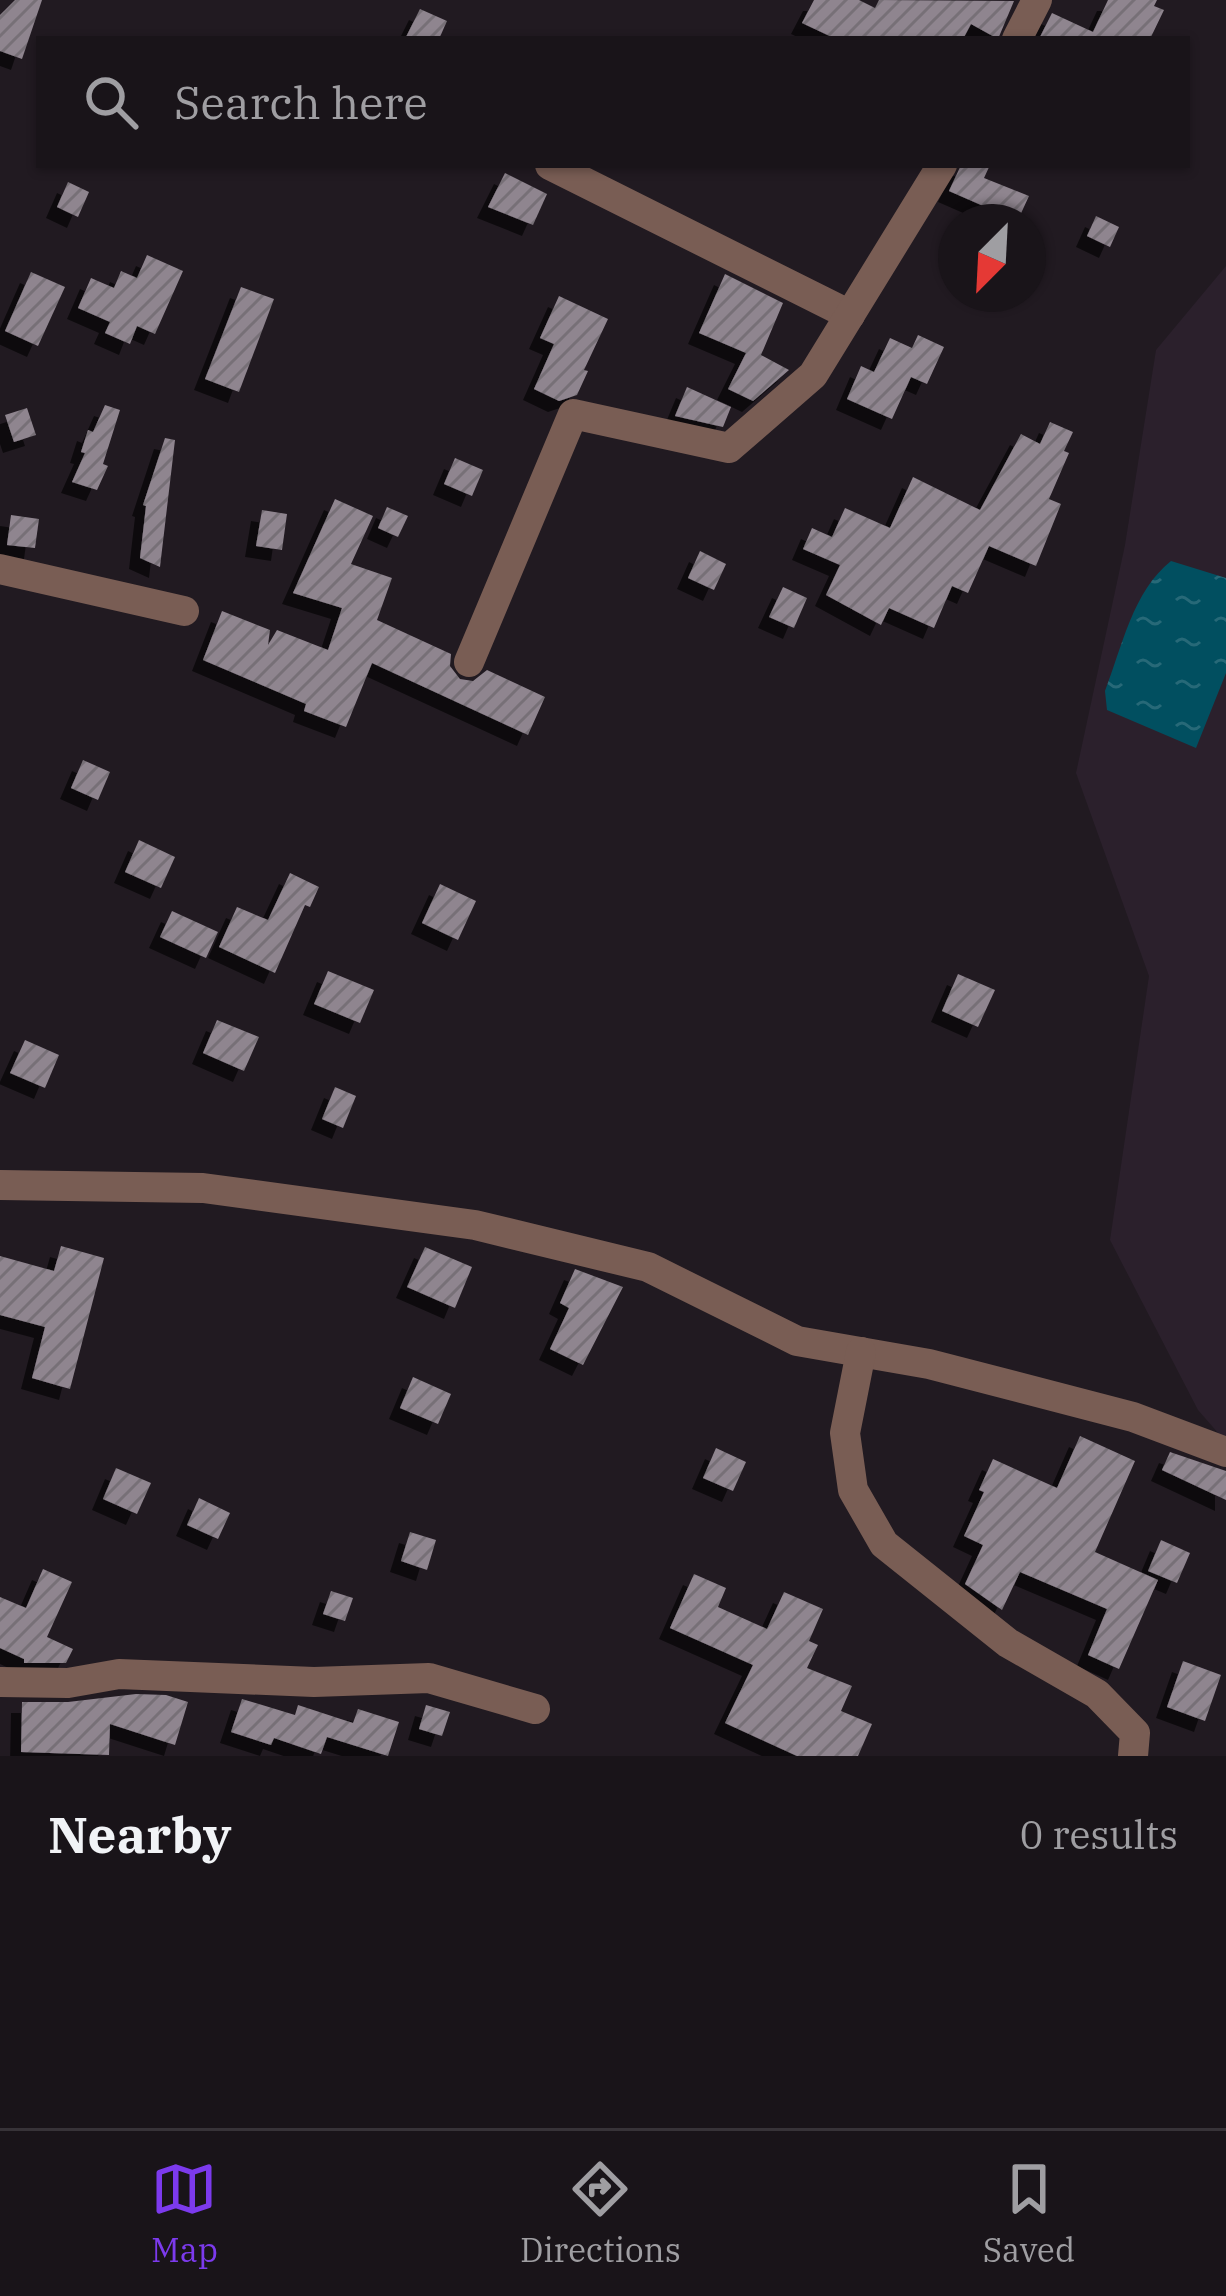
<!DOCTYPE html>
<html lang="en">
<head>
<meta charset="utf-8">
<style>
  body { margin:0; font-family:"IBM Plex Serif",serif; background:#262126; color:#f1f3f6 }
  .compass { position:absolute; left:938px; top:204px; width:108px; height:108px; border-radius:50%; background:#191419; box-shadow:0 3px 9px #0004; rotate:204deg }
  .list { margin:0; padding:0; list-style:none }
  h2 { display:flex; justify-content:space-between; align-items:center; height:156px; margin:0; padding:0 48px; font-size:51px }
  h2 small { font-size:39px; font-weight:400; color:#9f9ea2 }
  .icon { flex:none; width:66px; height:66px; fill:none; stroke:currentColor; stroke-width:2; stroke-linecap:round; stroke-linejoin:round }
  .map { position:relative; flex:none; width:1226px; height:1756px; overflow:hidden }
  .search { position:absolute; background:#191419; box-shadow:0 3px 9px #0004; left:36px; right:36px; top:36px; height:132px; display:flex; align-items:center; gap:30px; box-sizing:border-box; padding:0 42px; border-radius:0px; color:#9f9ea2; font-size:45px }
  .sheet { height:372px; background:#191419 }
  nav { display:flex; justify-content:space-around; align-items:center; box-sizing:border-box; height:168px; border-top:3px solid #373338; background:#191419; font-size:33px; color:#9f9ea2 }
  nav a { display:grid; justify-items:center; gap:6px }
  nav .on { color:#7c3aed }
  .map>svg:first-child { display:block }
  .built { fill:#2b202c }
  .water { fill:url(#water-ripples) }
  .building { fill:url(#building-hatch); filter:url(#shadow) }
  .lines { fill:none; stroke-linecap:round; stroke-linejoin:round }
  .minor { stroke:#795d54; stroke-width:30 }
</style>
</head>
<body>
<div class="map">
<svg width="1226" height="1756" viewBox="0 0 1226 1756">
  <defs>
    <pattern id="water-ripples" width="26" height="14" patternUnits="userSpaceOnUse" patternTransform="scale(3)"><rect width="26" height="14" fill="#014f60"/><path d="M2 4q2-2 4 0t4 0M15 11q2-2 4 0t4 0" fill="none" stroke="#276978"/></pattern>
    <pattern id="building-hatch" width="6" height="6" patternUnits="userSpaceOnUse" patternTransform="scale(3)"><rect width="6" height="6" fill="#8f858f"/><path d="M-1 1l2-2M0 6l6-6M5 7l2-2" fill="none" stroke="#777077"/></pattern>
    <filter id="shadow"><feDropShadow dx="-11" dy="11" stdDeviation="0" flood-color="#0009"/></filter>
  </defs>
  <rect width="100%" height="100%" fill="#211a21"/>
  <polygon class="built" points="1226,266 1226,1442 1198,1410 1110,1240 1149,976 1076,773 1125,545 1156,350"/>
  <path class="water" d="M1171,561L1226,578V673L1196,748L1107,710L1105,691C1122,647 1133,591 1171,561Z"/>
  <g class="building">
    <polygon points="15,0 42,0 22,59 0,51 0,15"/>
    <polygon points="814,0 859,0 875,8 879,0 1014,1 998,39 971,24 963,39 836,39 802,23"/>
    <polygon points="1108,0 1157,0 1154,6 1164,10 1150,39 1039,39 1052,13 1093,32"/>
    <polygon points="420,9 447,21 439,39 405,39"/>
    <polygon points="961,165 990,165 984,178 1029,196 1017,222 992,222 997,212 949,191"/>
    <polygon points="505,173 547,194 533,225 488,207"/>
    <polygon points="68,182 89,192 78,217 57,207"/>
    <polygon points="1096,216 1119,227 1110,247 1087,236"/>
    <polygon points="147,255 183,271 155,334 137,326 130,344 105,333 110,322 78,308 91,278 114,288 121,271 137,278"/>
    <polygon points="31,272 65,287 38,346 5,331"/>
    <polygon points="725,274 783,303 761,355 789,370 753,401 728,389 746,353 699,333"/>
    <polygon points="241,287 274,299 239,392 205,379"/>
    <polygon points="559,296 608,319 584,370 588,371 577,395 559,401 534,389 554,344 540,338"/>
    <polygon points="918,335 944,347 927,384 911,377 892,419 847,399 861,366 874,372 890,338 912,348"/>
    <polygon points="687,387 731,407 723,427 675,416"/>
    <polygon points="105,405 120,410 103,464 108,466 97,490 72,482 85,453 81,452 88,430 93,432"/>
    <polygon points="27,408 36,435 14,442 5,415"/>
    <polygon points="1050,422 1073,432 1064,451 1069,453 1049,499 1061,504 1036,566 989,546 968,593 952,586 934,628 889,608 881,625 826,595 840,565 803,549 812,528 832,537 845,508 890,528 913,477 980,510 1021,434 1040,444"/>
    <polygon points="165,438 175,440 160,567 140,558 146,506 143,505"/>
    <polygon points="455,458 483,470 472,496 444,484"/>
    <polygon points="335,499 373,516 351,564 392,578 377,620 451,654 450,666 460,679 473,681 487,670 545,697 528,735 372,663 346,727 304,711 306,704 203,660 222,611 270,630 268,645 277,630 328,650 342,608 293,593"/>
    <polygon points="387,507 408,516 398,537 378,528"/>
    <polygon points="262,510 287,514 282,550 256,546"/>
    <polygon points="11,515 39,519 35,548 7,545"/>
    <polygon points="700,551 726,564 714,590 688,578"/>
    <polygon points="783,587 807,598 794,628 769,617"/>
    <polygon points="83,760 110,772 98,800 71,788"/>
    <polygon points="139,840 175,857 161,888 125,872"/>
    <polygon points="290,873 319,887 310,907 305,905 275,973 219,947 237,907 268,920"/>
    <polygon points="440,884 476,901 458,940 422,923"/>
    <polygon points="172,911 218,932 206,958 160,937"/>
    <polygon points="328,971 374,990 360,1023 314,1004"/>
    <polygon points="958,974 995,990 978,1027 942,1011"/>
    <polygon points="217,1020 259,1037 244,1071 203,1053"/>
    <polygon points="25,1040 59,1055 45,1088 10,1073"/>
    <polygon points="335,1087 356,1096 343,1128 322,1119"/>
    <polygon points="61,1246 104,1258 70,1389 32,1378 45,1327 0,1315 0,1256 54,1271"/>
    <polygon points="425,1247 472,1267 455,1308 407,1287"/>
    <polygon points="575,1269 623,1287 583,1365 550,1349 569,1308 560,1303"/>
    <polygon points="413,1377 451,1394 438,1424 400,1408"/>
    <polygon points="1080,1436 1135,1461 1095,1552 1158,1580 1119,1669 1088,1655 1107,1609 1020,1572 1002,1610 965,1584 983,1545 964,1536 984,1492 979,1490 993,1459 1057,1488"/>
    <polygon points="716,1448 746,1462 733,1491 703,1478"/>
    <polygon points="1170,1452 1226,1471 1226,1500 1162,1470"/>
    <polygon points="116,1468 151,1483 137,1514 103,1499"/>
    <polygon points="199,1498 230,1513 218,1539 187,1525"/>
    <polygon points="410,1532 436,1540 427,1570 401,1561"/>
    <polygon points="1161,1540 1190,1553 1177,1583 1148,1571"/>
    <polygon points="43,1569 72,1582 47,1637 73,1649 66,1663 24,1663 24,1659 0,1648 0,1597 26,1608"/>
    <polygon points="694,1574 726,1588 718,1607 767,1629 784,1592 823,1609 809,1641 818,1645 807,1668 852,1686 841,1711 872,1724 858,1756 797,1756 725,1723 753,1665 670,1628"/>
    <polygon points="331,1591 353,1598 345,1621 323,1614"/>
    <polygon points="1183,1661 1221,1675 1205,1721 1167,1707"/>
    <polygon points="136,1694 166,1695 188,1702 175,1745 110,1724 109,1755 21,1752 22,1702 68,1702"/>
    <polygon points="242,1699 295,1715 298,1705 353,1723 358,1709 399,1722 388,1756 327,1737 321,1754 274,1738 271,1745 231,1732"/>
    <polygon points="426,1705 450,1712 442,1736 419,1729"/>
  </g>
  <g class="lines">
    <g class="minor">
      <polyline points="1017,39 1037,0"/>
      <polyline points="550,165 850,315"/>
      <polyline points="0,569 184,611"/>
      <polyline points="469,662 573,414 729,448 813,375 942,165"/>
      <polyline points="0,1185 203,1188 475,1225 648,1267 797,1341 929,1364 1133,1417 1226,1452"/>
      <polyline points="861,1352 845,1433 853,1490 884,1544 1008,1643 1097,1694 1135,1733 1133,1756"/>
      <polyline points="0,1682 68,1683 119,1674 314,1682 429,1678 535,1709"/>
    </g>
  </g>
</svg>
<svg class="compass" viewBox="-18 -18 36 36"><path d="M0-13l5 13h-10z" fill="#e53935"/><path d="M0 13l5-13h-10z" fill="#9f9ea2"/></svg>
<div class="search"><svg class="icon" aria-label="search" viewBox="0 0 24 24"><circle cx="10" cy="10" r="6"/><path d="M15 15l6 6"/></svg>Search here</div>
</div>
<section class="sheet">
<h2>Nearby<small>0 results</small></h2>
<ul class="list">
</ul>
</section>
<nav>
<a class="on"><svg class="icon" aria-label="map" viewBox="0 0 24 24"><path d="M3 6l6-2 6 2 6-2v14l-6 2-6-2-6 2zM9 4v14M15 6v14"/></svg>Map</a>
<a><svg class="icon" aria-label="directions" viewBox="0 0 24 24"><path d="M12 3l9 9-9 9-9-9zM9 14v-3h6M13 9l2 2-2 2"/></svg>Directions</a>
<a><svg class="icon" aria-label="saved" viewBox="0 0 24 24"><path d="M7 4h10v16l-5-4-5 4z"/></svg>Saved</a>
</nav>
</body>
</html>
